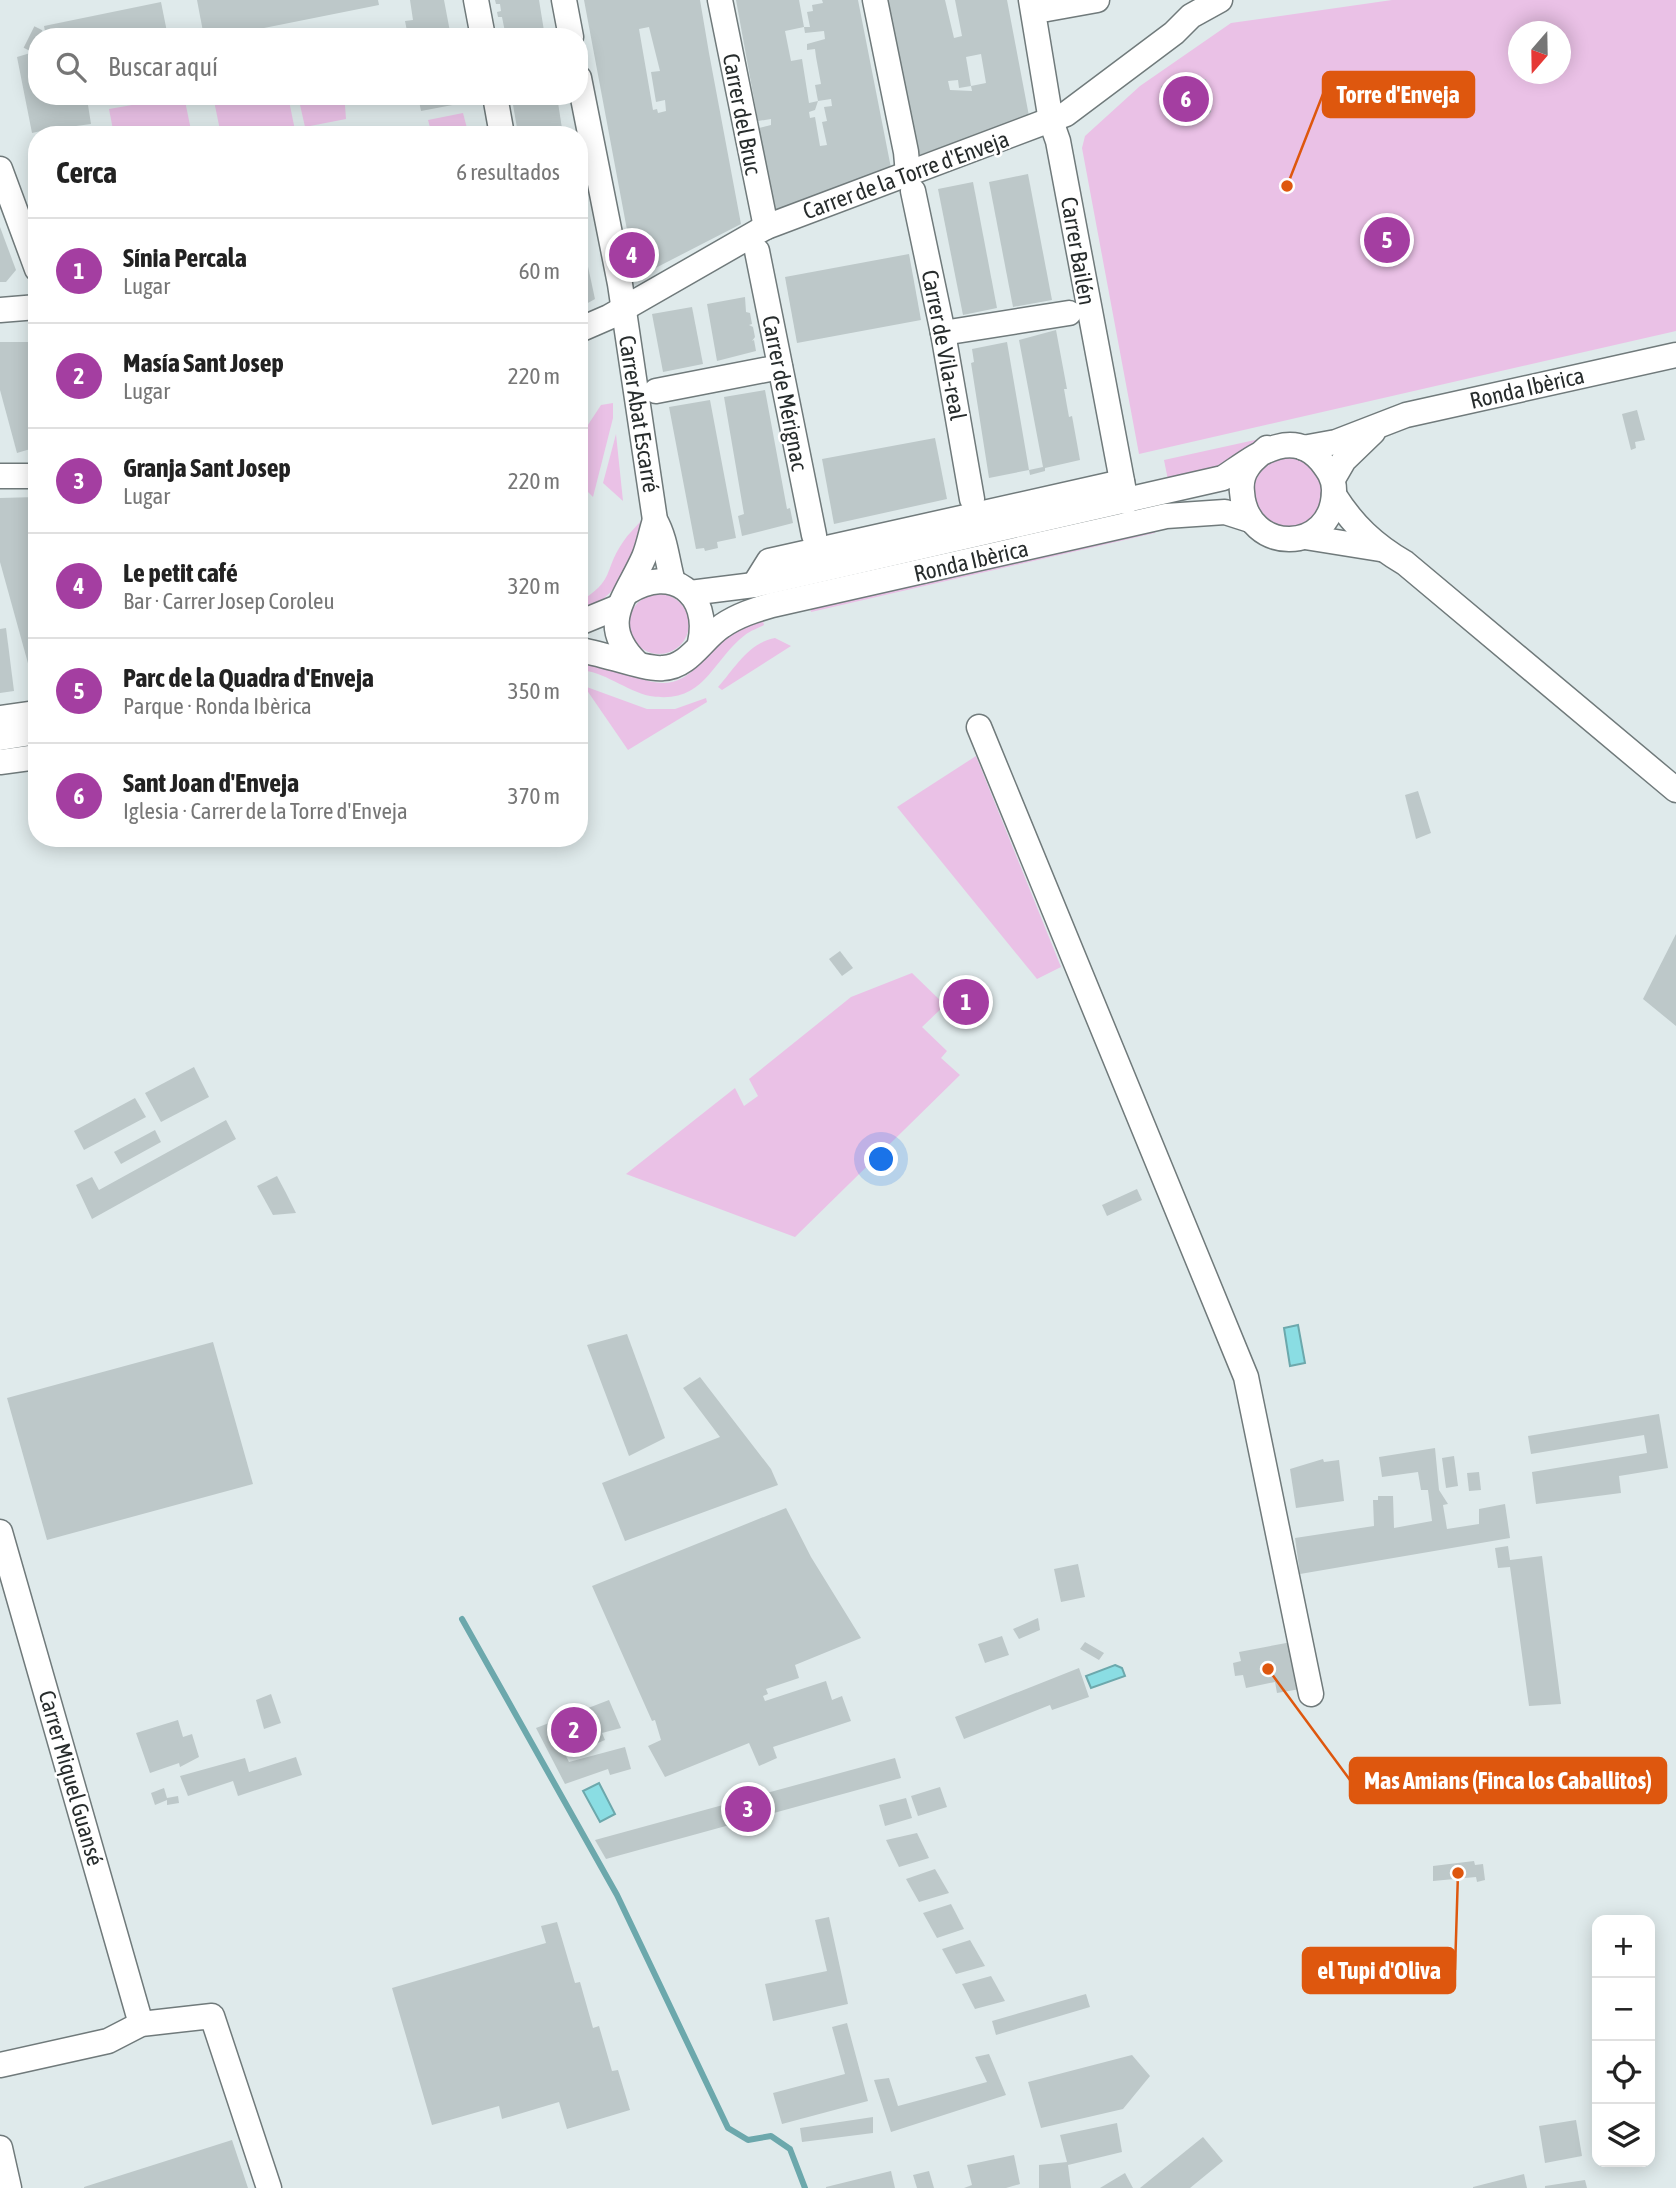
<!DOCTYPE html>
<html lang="es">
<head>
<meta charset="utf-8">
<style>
  body { margin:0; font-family:"Asap Condensed",sans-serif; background:#f6f6f6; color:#222 }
  .controls { position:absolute; right:21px; bottom:21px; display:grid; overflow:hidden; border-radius:14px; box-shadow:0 4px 18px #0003 }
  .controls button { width:63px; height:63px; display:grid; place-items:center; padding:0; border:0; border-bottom:2px solid #e0e0e0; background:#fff; color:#222; font:35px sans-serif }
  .compass { position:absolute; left:1508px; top:21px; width:63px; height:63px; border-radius:50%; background:#fff; box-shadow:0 4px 18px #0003; rotate:200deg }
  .you { position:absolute; left:882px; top:1160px; width:24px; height:24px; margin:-18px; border:5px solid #fff; border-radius:50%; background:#1a73e8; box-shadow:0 0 0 10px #1a73e833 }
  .badge { display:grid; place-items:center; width:46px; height:46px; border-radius:50%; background:#a43ea1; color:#fff; font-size:23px; font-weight:700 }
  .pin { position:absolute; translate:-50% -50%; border:4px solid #fff; box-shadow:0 2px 7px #0006 }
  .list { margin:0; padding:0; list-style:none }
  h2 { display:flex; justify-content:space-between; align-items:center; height:91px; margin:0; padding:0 28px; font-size:30px }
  h2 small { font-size:23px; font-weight:400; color:#767676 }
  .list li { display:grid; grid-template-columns:46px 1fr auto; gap:21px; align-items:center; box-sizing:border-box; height:105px; padding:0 28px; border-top:2px solid #e0e0e0 }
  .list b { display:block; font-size:26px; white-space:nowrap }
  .list p { margin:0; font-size:23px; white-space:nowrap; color:#767676 }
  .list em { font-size:23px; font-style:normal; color:#767676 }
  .icon { flex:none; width:38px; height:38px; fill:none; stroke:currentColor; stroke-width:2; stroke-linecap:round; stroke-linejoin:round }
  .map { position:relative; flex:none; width:1676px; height:2188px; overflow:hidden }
  .search { position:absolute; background:#fff; box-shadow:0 4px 18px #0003; left:28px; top:28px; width:560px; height:77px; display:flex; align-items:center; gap:18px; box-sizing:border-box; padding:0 24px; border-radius:28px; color:#767676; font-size:26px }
  .panel { position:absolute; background:#fff; box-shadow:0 4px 18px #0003; left:28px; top:126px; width:560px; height:721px; border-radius:28px }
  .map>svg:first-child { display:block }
  .green { fill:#eac1e6; fill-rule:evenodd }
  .water { fill:#8adde3; stroke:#6ca8ac; stroke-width:2 }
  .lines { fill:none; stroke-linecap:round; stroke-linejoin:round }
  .stream { stroke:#6ca8ac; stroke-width:6 }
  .building { fill:#bdc8c9; fill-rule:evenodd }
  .minor-tunnel { stroke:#bac4c5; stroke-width:24; stroke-dasharray:24 12; stroke-linecap:butt }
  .minor-casing { stroke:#707a7b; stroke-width:27 }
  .minor { stroke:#fff; stroke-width:24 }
  .labels { text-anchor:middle; stroke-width:5; stroke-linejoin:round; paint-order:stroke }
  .street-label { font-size:23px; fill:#272c2c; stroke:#fff }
  .leader { fill:none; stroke:#de570e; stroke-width:2.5 }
  .callout-dot { fill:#de570e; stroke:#fff; stroke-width:2.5 }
  .callout { fill:#de570e; stroke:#de570e; stroke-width:2.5 }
  .callout-label { font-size:24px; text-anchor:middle; font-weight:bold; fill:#fff }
</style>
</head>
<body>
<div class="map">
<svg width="1676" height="2188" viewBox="0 0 1676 2188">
  <rect width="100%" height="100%" fill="#dfeaeb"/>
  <g class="green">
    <path d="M1392,0H1676V331L1139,454L1082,148L1085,136L1140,86L1231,23ZM1518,32H1560V74H1518Z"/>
    <polygon points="184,96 192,135 114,135 109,109"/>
    <polygon points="213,96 288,96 296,135 221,135"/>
    <polygon points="298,96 386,96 386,97 345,105 346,119 305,127"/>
    <polygon points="463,113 468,132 432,135 428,120"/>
    <polygon points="613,403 613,418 593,497 579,483 580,437 601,405"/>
    <polygon points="616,434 623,501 603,483"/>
    <polygon points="1264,438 1219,469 1168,480 1164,460"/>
    <circle cx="1288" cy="493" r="35"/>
    <path d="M641,521C644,555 613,603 579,612V602C616,580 603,571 623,542C628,534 635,528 641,521Z"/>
    <polygon points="1154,528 1155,533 811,612 810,607"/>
    <circle cx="659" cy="624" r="30"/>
    <path d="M762,618L764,625C758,628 750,631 745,635C711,661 705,705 650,696C626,691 604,671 579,670V660C591,662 605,663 617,668C632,674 646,683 663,683C692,683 705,654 723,638C735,628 747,623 762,618Z"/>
    <path d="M775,638L791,646L722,690L718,687C735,668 748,643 775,638Z"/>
    <polygon points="584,686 647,709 675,709 706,698 707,702 628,750"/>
    <polygon points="976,756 1061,967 1037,979 897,807"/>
    <polygon points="912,973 945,1005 922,1027 947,1051 941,1058 960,1075 795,1237 626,1174 735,1088 744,1106 758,1096 749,1079 851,997"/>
  </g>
  <g class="water">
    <polygon points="1298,1325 1305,1363 1290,1366 1284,1328"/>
    <polygon points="1115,1665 1122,1668 1125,1676 1091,1688 1086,1676"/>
    <polygon points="599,1783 615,1814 600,1822 583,1791"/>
  </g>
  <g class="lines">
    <polyline class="stream" points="462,1619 617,1895 728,2128 748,2140 771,2136 790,2149 805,2188"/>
  </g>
  <g class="building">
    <polygon points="197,0 378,0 379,5 219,37 204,37"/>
    <polygon points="410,0 444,0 451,37 403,37 402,33 407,31 405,21 413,20"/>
    <polygon points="495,0 539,0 545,37 506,37 502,17 498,17 497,12 501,11 500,4 496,4"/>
    <path d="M584,0H700L709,53L741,224L636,278ZM649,27L660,71L651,72L656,102L665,100L666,111L658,113L657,109L653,110L639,29Z"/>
    <polygon points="736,0 799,0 804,27 785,31 791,61 802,59 809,103 818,101 815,110 809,112 810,118 815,117 820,146 827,145 822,122 827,121 824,107 832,106 831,99 818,101 815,85 821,84 816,57 815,49 807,50 807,44 825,39 824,31 805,33 804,27 810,27 807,12 813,11 812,5 823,3 822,0 858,0 891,168 775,210 759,128 771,125 771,119 758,121"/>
    <path d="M888,0H945L954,38L962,36L955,0H1007L1029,116L919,155ZM981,54L986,83L971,86L972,91L950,90L948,81L958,80L959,88L971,86L966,57Z"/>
    <polygon points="161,2 168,37 46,37 44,26"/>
    <polygon points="37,51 37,96 92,96 93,104 88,105 91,124 54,129 54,132 42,134 41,131 32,133 17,57"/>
    <polygon points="1206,79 1211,112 1191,125 1167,119 1161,86"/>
    <polygon points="418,96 462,96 463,103 421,111"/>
    <polygon points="516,96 557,96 563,135 523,135 522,127 517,128 512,99"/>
    <polygon points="1028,174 1052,300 1013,307 989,182"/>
    <polygon points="973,182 997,308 963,315 938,189"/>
    <polygon points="579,225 595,299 579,308"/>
    <polygon points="0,227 16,270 6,282 0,282"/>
    <polygon points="909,254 921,320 797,343 785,277"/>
    <polygon points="745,297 746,312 750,313 752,324 749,325 753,327 755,337 752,341 754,340 756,351 717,361 707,304"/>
    <polygon points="692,307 703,364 663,372 652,314"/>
    <polygon points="1056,330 1067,389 1064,389 1067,406 1069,417 1072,416 1080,460 1045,468 1045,471 1030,475 1029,470 1043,467 1019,340"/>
    <polygon points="0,342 33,342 37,350 37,447 17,453 0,390"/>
    <polygon points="1007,342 1029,470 989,478 971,363 974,362 972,349"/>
    <polygon points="765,390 787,509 790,508 793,523 742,536 738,516 744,514 724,397"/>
    <polygon points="710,400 736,538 717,542 718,548 705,551 704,548 696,549 669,407"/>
    <polygon points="1637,410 1645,440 1635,442 1636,448 1631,450 1622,414"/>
    <polygon points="935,438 947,499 834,524 822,459"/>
    <polygon points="37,497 37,684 34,685 0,562 0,498"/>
    <polygon points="6,628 14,691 0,693 0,629"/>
    <polygon points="1418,791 1431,833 1416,839 1405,795"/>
    <polygon points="1676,934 1676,1026 1643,999"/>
    <polygon points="840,951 853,968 842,976 829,959"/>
    <polygon points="971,981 988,1000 961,1023 945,1005"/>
    <polygon points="194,1067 209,1097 161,1122 145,1093"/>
    <polygon points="135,1098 146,1117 84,1150 74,1131"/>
    <polygon points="226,1120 236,1139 92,1219 76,1185 92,1177 99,1190"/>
    <polygon points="155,1130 161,1142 121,1164 114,1152"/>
    <polygon points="277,1176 286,1193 296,1213 273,1215 257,1186"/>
    <polygon points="1137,1189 1142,1200 1107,1216 1102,1205"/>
    <polygon points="627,1334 665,1438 629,1456 587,1345"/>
    <polygon points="213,1342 253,1484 47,1540 7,1398"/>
    <polygon points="700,1377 771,1469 778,1485 625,1541 602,1483 720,1437 683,1388"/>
    <polygon points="1659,1414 1668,1468 1619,1476 1621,1493 1536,1504 1532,1472 1647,1453 1644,1435 1531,1454 1528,1436"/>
    <polygon points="1435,1448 1439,1490 1448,1504 1443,1505 1447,1529 1479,1524 1479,1509 1505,1504 1510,1538 1300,1574 1295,1538 1374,1526 1373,1500 1378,1500 1378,1496 1393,1496 1394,1528 1432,1521 1428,1490 1421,1490 1418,1472 1382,1477 1379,1457"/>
    <polygon points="1454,1456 1458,1486 1446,1488 1442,1458"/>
    <polygon points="1323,1459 1324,1462 1339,1460 1344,1501 1296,1508 1290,1469"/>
    <polygon points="1479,1472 1481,1490 1469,1491 1467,1473"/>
    <polygon points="786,1508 811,1557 861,1638 795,1665 799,1678 766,1689 768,1694 763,1696 765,1701 826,1681 832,1700 842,1696 851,1721 773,1747 777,1758 759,1766 749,1743 665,1777 648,1746 661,1740 655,1720 652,1721 592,1586"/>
    <polygon points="1508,1546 1510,1560 1542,1556 1561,1704 1529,1706 1510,1567 1498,1568 1495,1548"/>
    <polygon points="1078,1564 1085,1597 1061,1602 1054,1569"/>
    <polygon points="1038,1618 1040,1630 1019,1639 1013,1629"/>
    <polygon points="1002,1636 1009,1655 985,1663 978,1644"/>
    <polygon points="1297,1641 1306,1688 1277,1693 1275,1682 1246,1688 1243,1675 1235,1676 1233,1663 1241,1661 1239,1652"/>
    <polygon points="1085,1642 1104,1653 1099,1660 1080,1649"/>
    <polygon points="1079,1668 1089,1697 1052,1710 1050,1705 964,1739 955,1717"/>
    <polygon points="271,1694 281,1723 264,1729 256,1700"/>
    <polygon points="609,1700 621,1728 602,1733 605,1740 566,1756 569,1762 625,1747 631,1769 610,1775 608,1769 565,1784 536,1728"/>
    <polygon points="178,1720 183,1737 192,1734 199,1757 180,1767 179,1763 150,1773 136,1733"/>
    <polygon points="296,1757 302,1775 238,1796 233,1781 188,1796 180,1776 245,1758 249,1772"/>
    <polygon points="895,1758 901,1778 606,1859 595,1840"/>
    <polygon points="940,1787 947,1807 918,1816 911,1796"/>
    <polygon points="164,1788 167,1798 178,1796 179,1803 167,1805 167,1800 155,1805 151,1793"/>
    <polygon points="906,1798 912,1818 885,1826 879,1805"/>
    <polygon points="917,1833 929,1858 899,1867 886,1840"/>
    <polygon points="1474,1861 1475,1865 1483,1864 1485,1880 1477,1882 1476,1877 1433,1881 1433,1866"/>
    <polygon points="935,1869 949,1893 919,1902 906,1879"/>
    <polygon points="951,1904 964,1929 937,1938 923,1913"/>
    <polygon points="829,1917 848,2004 773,2021 765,1984 827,1971 815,1920"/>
    <polygon points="557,1922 575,1983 580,1982 593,2028 599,2026 612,2071 618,2070 630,2110 567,2129 559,2102 502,2119 499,2106 432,2125 392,1988 546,1943 541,1926"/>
    <polygon points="970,1940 985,1966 956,1974 942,1949"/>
    <polygon points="991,1976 1005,2001 975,2009 962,1984"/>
    <polygon points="1086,1994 1090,2007 996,2035 992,2021"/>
    <polygon points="847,2023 868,2101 782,2124 773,2093 845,2074 832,2027"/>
    <polygon points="989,2054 1006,2095 891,2132 874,2080 889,2078 898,2106 987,2082 975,2057"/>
    <polygon points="1132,2055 1150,2076 1123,2109 1041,2128 1028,2082"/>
    <polygon points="873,2117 873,2133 802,2142 800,2128"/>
    <polygon points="1576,2120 1582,2156 1545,2163 1539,2126"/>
    <polygon points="1117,2123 1122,2152 1068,2165 1071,2188 1039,2188 1039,2165 1067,2162 1060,2135"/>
    <polygon points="1203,2137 1223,2161 1190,2188 1140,2188"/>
    <polygon points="232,2140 248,2188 84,2188 84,2187"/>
    <polygon points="1014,2155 1020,2184 1006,2188 964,2188 972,2185 967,2165"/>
    <polygon points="891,2171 895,2188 826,2188 826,2187"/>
    <polygon points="929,2171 934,2188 917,2188 913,2175"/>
    <polygon points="1125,2173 1133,2188 1100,2188"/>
    <polygon points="1524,2174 1527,2188 1473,2188 1473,2187"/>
    <polygon points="1585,2180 1587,2188 1545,2188 1545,2186"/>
  </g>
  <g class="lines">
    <polyline class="minor-tunnel" points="29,37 37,41"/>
    <g class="minor-casing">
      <g id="minor">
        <polyline points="476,0 483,37"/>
        <polyline points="564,0 571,37"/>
        <polyline points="720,0 766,227"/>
        <polyline points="875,0 906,152 908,174"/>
        <polyline points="1031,0 1051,121 1058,141 1126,502"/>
        <polyline points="1047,9 1097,0"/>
        <path d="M579,78L620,284L655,520C666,539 667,562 673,582"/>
        <polyline points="495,96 502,135"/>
        <polyline points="0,169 37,269"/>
        <polyline points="913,191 943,333 972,499"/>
        <polyline points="757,251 814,535"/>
        <polyline points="0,310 37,307"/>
        <polyline points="579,330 609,317 766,227 1066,114 1174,33 1191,16 1220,0"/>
        <polyline points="943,333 1069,313"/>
        <polyline points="656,391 780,367"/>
        <polyline points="1303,448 1336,442 1406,415 1676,355"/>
        <polyline points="0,476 37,476"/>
        <polyline points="1333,479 1344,460 1373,432"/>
        <path d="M1334,495C1353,525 1374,545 1405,563L1676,790"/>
        <polyline points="1305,537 1380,549"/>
        <polyline points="754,585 769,561 1122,482"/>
        <path d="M628,592C672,564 711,594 700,643"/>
        <path d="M690,593L754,585L1223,478C1252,459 1290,425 1321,461C1328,470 1334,478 1334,490C1334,555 1246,555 1242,492C1241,484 1243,474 1248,467C1252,460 1261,454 1267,448"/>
        <polyline points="579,623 618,607"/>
        <path d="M579,650C603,653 645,670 663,668C689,667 702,639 722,626C738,615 755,610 772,605L1166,516L1225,512L1250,520"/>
        <path d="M636,662C597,623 626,598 644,557C649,545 651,532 655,520"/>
        <polyline points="0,718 37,713"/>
        <polyline points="979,727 1246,1377 1311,1694"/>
        <polyline points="0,738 37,732"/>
        <polyline points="0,762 37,757"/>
        <polyline points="0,1532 141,2024"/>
        <polyline points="0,2065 108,2041 141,2024 212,2016 269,2188"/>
        <polyline points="0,2148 9,2188"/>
      </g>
    </g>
    <use href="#minor" class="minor"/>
  </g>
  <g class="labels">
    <g class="street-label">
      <text transform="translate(742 114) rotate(79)" y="8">Carrer del Bruc</text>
      <text transform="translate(906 175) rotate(-20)" y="8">Carrer de la Torre d'Enveja</text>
      <text transform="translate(1078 251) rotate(80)" y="8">Carrer Bailén</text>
      <text transform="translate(944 345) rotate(79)" y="8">Carrer de Vila-real</text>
      <text transform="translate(1527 388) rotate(-13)" y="8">Ronda Ibèrica</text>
      <text transform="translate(785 393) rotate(79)" y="8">Carrer de Mérignac</text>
      <text transform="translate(639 414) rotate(81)" y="8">Carrer Abat Escarré</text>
      <text transform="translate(971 561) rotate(-13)" y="8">Ronda Ibèrica</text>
      <text transform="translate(71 1778) rotate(74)" y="8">Carrer Miquel Guansé</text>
    </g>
  </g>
  <path class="leader" d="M1287 186L1323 94M1268 1669L1350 1780M1458 1873L1455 1970"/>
  <g class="callout-dot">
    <circle cx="1287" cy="186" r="7"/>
    <circle cx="1268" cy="1669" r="7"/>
    <circle cx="1458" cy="1873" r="7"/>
  </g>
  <g class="callout">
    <rect x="1323" y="72" width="151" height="45" rx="7"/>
    <rect x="1350" y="1758" width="316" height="45" rx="7"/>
    <rect x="1303" y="1948" width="152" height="45" rx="7"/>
  </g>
  <g class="callout-label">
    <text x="1398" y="103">Torre d'Enveja</text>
    <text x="1508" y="1789">Mas Amians (Finca los Caballitos)</text>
    <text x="1379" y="1979">el Tupi d'Oliva</text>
  </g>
</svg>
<div class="controls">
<button>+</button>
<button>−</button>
<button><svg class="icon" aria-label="locate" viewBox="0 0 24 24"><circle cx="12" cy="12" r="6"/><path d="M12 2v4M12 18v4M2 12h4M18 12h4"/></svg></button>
<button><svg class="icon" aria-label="layers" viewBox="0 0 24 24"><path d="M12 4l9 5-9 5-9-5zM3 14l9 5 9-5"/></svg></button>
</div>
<svg class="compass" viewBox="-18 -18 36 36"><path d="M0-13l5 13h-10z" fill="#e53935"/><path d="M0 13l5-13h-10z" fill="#767676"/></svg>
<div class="you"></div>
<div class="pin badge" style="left:966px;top:1002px">1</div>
<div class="pin badge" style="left:574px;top:1730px">2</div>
<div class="pin badge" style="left:748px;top:1809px">3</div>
<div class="pin badge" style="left:632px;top:255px">4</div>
<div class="pin badge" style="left:1387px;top:240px">5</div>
<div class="pin badge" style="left:1186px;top:99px">6</div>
<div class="search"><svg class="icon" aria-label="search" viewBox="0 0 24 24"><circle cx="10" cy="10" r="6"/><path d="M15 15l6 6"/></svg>Buscar aquí</div>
<section class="panel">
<h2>Cerca<small>6 resultados</small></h2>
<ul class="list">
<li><span class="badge">1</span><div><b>Sínia Percala</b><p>Lugar</p></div><em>60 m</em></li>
<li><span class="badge">2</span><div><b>Masía Sant Josep</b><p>Lugar</p></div><em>220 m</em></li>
<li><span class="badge">3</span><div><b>Granja Sant Josep</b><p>Lugar</p></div><em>220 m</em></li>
<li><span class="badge">4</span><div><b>Le petit café</b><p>Bar · Carrer Josep Coroleu</p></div><em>320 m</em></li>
<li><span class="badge">5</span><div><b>Parc de la Quadra d'Enveja</b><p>Parque · Ronda Ibèrica</p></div><em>350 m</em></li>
<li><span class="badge">6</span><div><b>Sant Joan d'Enveja</b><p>Iglesia · Carrer de la Torre d'Enveja</p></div><em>370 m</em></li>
</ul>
</section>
</div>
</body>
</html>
